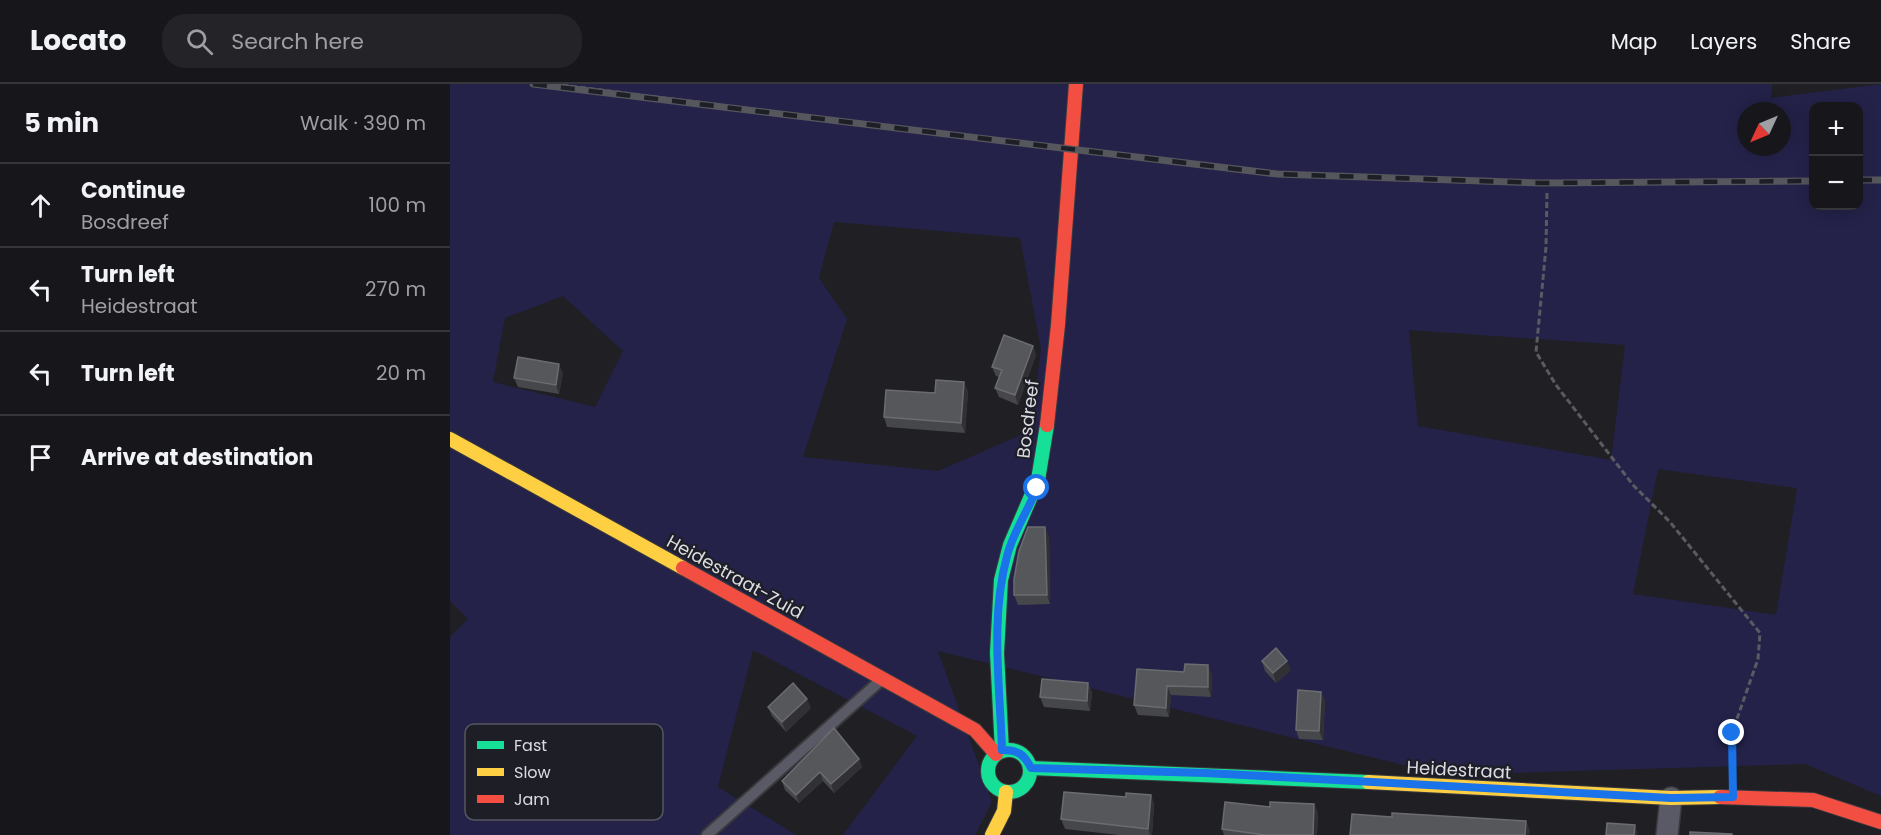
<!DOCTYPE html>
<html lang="en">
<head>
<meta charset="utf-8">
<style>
  body { margin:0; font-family:Poppins,sans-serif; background:#242428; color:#f1f3f6 }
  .controls { position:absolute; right:18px; top:18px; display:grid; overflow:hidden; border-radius:12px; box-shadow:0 3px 15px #0003 }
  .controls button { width:54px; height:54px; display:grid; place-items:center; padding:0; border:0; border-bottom:2px solid #36363a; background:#17171b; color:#f1f3f6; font:30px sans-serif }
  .compass { position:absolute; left:1287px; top:18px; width:54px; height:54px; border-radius:50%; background:#17171b; box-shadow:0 3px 15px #0003; rotate:226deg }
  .stop { position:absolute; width:18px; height:18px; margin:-14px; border:4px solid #1a73e8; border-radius:50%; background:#fff }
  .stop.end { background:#1a73e8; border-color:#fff; box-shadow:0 2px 6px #0008 }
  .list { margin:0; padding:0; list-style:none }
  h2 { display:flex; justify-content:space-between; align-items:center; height:78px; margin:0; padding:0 24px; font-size:26px }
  h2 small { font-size:20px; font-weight:400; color:#9e9fa3 }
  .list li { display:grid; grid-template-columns:39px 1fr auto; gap:18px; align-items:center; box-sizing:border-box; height:84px; padding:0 24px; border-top:2px solid #36363a }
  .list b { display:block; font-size:22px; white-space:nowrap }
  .list p { margin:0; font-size:20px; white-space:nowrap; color:#9e9fa3 }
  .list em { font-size:20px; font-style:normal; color:#9e9fa3 }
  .icon { flex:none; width:33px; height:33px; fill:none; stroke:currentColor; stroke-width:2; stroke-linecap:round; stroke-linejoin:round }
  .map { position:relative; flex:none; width:1431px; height:751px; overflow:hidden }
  header { display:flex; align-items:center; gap:36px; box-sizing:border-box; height:84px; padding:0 30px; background:#17171b; border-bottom:2px solid #36363a }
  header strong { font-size:28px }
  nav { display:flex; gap:33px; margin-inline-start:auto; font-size:21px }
  .search { width:420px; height:54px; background:#242428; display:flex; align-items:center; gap:15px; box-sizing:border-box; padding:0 21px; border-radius:24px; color:#9e9fa3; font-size:22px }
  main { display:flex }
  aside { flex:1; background:#17171b }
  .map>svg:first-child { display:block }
  .green { fill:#242249; fill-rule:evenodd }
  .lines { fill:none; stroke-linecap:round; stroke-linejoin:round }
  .lane-casing { stroke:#3a3a3e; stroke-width:14 }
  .street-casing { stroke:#3a3a3e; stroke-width:24 }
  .fast-casing { stroke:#3a3a3e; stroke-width:16 }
  .slow-casing { stroke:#3a3a3e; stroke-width:16 }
  .jam-casing { stroke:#3a3a3e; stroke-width:16 }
  .path { stroke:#5a5a62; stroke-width:3; stroke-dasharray:6 3; stroke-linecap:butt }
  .lane { stroke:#5a5a66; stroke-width:10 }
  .street { stroke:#5a5a66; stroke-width:21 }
  .fast { stroke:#16e098; stroke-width:14 }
  .slow { stroke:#ffcf43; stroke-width:14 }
  .jam { stroke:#f24e42; stroke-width:14 }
  .rail-casing { stroke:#56565d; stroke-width:7 }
  .rail { stroke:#1d1e26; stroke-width:4.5; stroke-dasharray:14; stroke-linecap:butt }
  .wall { fill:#46474b }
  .shaded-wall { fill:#303035 }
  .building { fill:#56575b; stroke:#6b6c70; stroke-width:1.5 }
  .route { stroke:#1a73e8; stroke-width:8 }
  .labels { text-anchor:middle; stroke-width:4.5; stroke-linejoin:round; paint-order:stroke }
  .street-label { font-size:18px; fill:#dbdbe1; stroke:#1d1e26 }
  .key { fill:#1d1e26; stroke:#56575e; stroke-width:1.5 }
  .key-label { font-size:16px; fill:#dbdbe1 }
</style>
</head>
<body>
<header>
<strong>Locato</strong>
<div class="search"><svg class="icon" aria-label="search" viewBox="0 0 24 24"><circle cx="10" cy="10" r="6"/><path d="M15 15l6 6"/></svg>Search here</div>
<nav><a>Map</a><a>Layers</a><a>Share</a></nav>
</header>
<main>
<aside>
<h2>5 min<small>Walk · 390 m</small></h2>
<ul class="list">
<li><svg class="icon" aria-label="ahead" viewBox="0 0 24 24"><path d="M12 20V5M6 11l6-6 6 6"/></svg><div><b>Continue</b><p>Bosdreef</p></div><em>100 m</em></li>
<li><svg class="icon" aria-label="left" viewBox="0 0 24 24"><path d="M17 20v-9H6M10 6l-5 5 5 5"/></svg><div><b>Turn left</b><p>Heidestraat</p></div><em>270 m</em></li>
<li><svg class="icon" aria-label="left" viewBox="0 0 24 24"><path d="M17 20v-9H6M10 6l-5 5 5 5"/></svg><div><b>Turn left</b></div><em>20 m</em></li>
<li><svg class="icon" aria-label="arrive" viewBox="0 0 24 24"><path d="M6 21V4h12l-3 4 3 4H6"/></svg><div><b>Arrive at destination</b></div></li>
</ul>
</aside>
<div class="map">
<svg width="1431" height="751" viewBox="0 0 1431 751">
  <rect width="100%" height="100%" fill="#1f1f24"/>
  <path class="green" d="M0,0H1322L1321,14L1431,0V712L1355,680L994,691L488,567L542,718L525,751H393L467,652L303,566L268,703L346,751H0V553L18,535L0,517ZM1364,22H1408V122H1364ZM1296,27H1332V63H1296ZM384,138L570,154L591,265L580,347L488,387L353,373L397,235L369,194ZM113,212L173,267L145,323L43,298L55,234ZM959,246L1175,261L1161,376L968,342ZM1208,385L1347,404L1326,531L1183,510Z"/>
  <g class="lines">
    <g class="lane-casing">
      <polyline id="lane" points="257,751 430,597"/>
    </g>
    <g class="street-casing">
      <polyline id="street" points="1217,751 1221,714"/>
    </g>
    <g class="fast-casing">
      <g id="fast">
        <circle cx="559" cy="687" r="21"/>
        <polyline points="552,667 547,569 551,496 560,461 588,396 597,341"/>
        <polyline points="581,684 918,698"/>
      </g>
    </g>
    <g class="slow-casing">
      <g id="slow">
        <polyline points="0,355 233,484"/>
        <polyline points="918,698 1221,714 1270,713"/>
        <polyline points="542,751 554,727 556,708"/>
      </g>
    </g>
    <g class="jam-casing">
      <g id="jam">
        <polyline points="597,341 608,241 626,0"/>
        <polyline points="233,484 525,646 546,670"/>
        <polyline points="1270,713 1363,716 1431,738"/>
      </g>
    </g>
    <g class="path">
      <polyline points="103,0 599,62"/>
      <polyline points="1097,109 1096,163 1086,268 1106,301 1183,401 1220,438 1310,549 1308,575 1282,649 1283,690"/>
    </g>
    <use href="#lane" class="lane"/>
    <use href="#street" class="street"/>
    <use href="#fast" class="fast"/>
    <use href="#slow" class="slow"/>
    <use href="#jam" class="jam"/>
    <g class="rail-casing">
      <g id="rail">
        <polyline points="83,0 827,90 1091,99 1364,97"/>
        <polyline points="1408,96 1431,96"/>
      </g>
    </g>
    <use href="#rail" class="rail"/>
  </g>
  <g class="wall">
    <polygon points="583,262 586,271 568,321 549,313 545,304 549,293 546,292 542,283"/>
    <polygon points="113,289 109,310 68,303 64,294"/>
    <polygon points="518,307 515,349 437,343 434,333 485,309"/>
    <polygon points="599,452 600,520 568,521 564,511"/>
    <polygon points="812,577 841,586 826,599 815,587"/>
    <polygon points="687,585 762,590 761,613 721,611 719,633 688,631 684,621"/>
    <polygon points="638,599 642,609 640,627 594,623 590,613"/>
    <polygon points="871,608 875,617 873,656 849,655 846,646"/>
    <polygon points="318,623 361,624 336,648 322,632"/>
    <polygon points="409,675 412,683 384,709 373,697 349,719 335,706 332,697"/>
    <polygon points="701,711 704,721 702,751 669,751 615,745 611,735 676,713"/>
    <polygon points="864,720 868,729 867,751 774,751 772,745 820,723"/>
  </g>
  <g class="shaded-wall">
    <polygon points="583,262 586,271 568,321 565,311"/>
    <polygon points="109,280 113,289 109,310 106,301"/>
    <polygon points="514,298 518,307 515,349 511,339"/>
    <polygon points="595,443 599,452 600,520 597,511"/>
    <polygon points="837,577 841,586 826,599 823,589"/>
    <polygon points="758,581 762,590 761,613 758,603"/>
    <polygon points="638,599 642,609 640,627 637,617"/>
    <polygon points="717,602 721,611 719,633 716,624"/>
    <polygon points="871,608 875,617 873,656 869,647"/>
    <polygon points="357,615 361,624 336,648 332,638"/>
    <polygon points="409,675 412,683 384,709 381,700"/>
    <polygon points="370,688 373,697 349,719 346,711"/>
    <polygon points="701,711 704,721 702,751 700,751 698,745"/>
    <polygon points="864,720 868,729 867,751 863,751"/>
    <polygon points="1076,737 1080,746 1079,751 1075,751"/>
    <polygon points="1185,741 1188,751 1184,751"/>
  </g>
  <g class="building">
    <polygon points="554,251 583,262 565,311 545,304 552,286 542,283"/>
    <polygon points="68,273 109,280 106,301 64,294"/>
    <polygon points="486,296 514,298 511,339 434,333 436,306 485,309"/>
    <polygon points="578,443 595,443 597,511 564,511 564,495 569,467"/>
    <polygon points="826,564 837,577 823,589 812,577"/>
    <polygon points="735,580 758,581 758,603 717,602 716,624 684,621 687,585 734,588"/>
    <polygon points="592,595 638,599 637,617 590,613"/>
    <polygon points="343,599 357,615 332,638 318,623"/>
    <polygon points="848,606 871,608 869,647 846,646"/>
    <polygon points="384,644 409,675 381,700 370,688 346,711 332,697"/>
    <polygon points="614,708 676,713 676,709 701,711 698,745 611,735"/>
    <polygon points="775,718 820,723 820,718 864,720 863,751 815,751 772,745"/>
    <polygon points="942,729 1076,737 1075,751 900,751 902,730 942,733"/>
    <polygon points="1157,739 1185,741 1184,751 1156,751"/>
    <polygon points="1240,748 1282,750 1282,751 1240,751"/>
  </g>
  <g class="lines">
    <path class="route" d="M587,404C578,427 563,448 557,472C540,534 550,603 552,666C568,666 574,670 581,684L755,689L1221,714L1283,713L1282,649"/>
  </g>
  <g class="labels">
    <g class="street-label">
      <text transform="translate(578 335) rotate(-83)" y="6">Bosdreef</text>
      <text transform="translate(285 493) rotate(29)" y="6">Heidestraat-Zuid</text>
      <text transform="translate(1009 686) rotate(3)" y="6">Heidestraat</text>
    </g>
  </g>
  <rect x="15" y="640" width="198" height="96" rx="9" class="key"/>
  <rect x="27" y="657" width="27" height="8" fill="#16e098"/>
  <rect x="27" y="684" width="27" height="8" fill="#ffcf43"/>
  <rect x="27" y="711" width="27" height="8" fill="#f24e42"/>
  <g class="key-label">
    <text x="64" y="667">Fast</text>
    <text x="64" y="694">Slow</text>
    <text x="64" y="721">Jam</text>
  </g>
</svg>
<div class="controls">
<button>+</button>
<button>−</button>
</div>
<svg class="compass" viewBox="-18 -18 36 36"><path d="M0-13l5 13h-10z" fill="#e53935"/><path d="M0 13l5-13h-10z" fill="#9e9fa3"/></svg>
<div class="stop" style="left:587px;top:404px"></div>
<div class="stop end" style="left:1282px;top:649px"></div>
</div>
</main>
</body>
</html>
